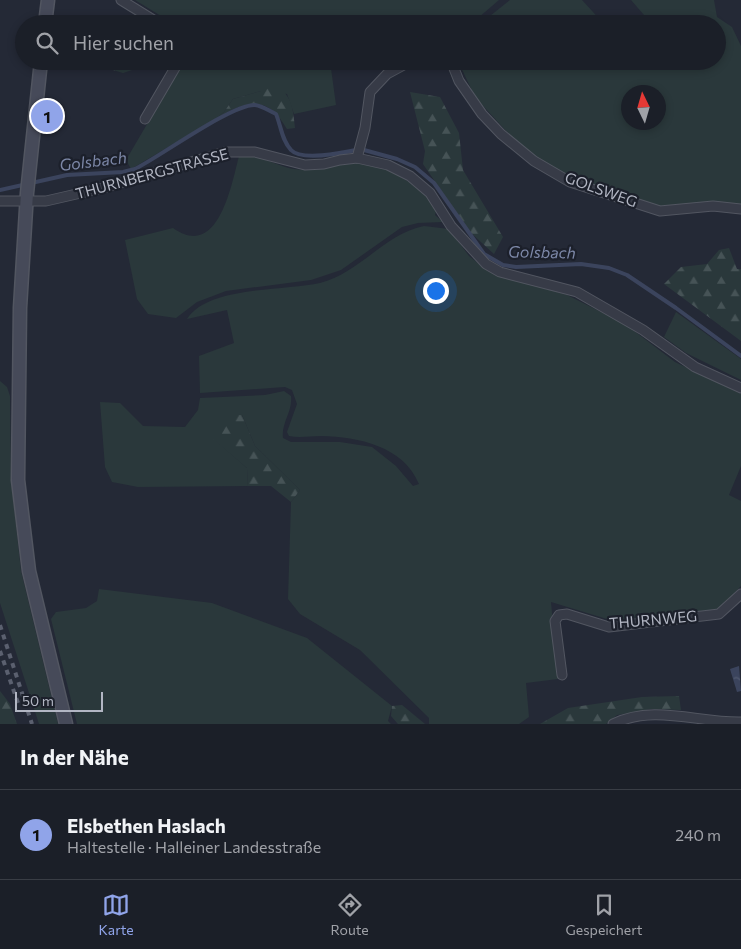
<!DOCTYPE html>
<html lang="de">
<head>
<meta charset="utf-8">
<style>
  body { margin:0; font-family:Commissioner,sans-serif; background:#282c34; color:#f1f3f6 }
  .compass { position:absolute; left:621px; top:85px; width:45px; height:45px; border-radius:50%; background:#1b1f28; box-shadow:0 2px 8px #0003; rotate:355deg }
  .scale { position:absolute; left:15px; bottom:12px; width:88px; box-sizing:border-box; padding-left:5px; border:2px solid #b2b6c3; border-top:0; font-size:14px; line-height:18px; white-space:nowrap; color:#b2b6c3; -webkit-text-stroke:4px #1c202b; paint-order:stroke }
  .you { position:absolute; left:435px; top:290px; width:18px; height:18px; margin:-12px; border:4px solid #fff; border-radius:50%; background:#1a73e8; box-shadow:0 0 0 8px #1a73e833 }
  .badge { display:grid; place-items:center; width:32px; height:32px; border-radius:50%; background:#90a4e9; color:#111; font-size:16px; font-weight:700 }
  .pin { position:absolute; translate:-50% -50%; border:2px solid #fff; box-shadow:0 1px 5px #0006 }
  .list { margin:0; padding:0; list-style:none }
  h2 { display:flex; justify-content:space-between; align-items:center; height:65px; margin:0; padding:0 20px; font-size:21px }
  h2 small { font-size:16px; font-weight:400; color:#a0a2a8 }
  .list li { display:grid; grid-template-columns:32px 1fr auto; gap:15px; align-items:center; box-sizing:border-box; height:90px; padding:0 20px; border-top:1px solid #393d45 }
  .list b { display:block; font-size:19px; white-space:nowrap }
  .list p { margin:0; font-size:16px; white-space:nowrap; color:#a0a2a8 }
  .list em { font-size:16px; font-style:normal; color:#a0a2a8 }
  .icon { flex:none; width:28px; height:28px; fill:none; stroke:currentColor; stroke-width:2; stroke-linecap:round; stroke-linejoin:round }
  .map { position:relative; flex:none; width:741px; height:724px; overflow:hidden }
  .search { position:absolute; background:#1b1f28; box-shadow:0 2px 8px #0003; left:15px; right:15px; top:15px; height:55px; display:flex; align-items:center; gap:12px; box-sizing:border-box; padding:0 18px; border-radius:28px; color:#a0a2a8; font-size:19px }
  .sheet { height:155px; background:#1b1f28 }
  nav { display:flex; justify-content:space-around; align-items:center; box-sizing:border-box; height:70px; border-top:1px solid #393d45; background:#1b1f28; font-size:14px; color:#a0a2a8 }
  nav a { display:grid; justify-items:center; gap:2px }
  nav .on { color:#90a4e9 }
  .map>svg:first-child { display:block }
  .green { fill:#2a383b; fill-rule:evenodd }
  .forest { fill:url(#forest-firs) }
  .park { fill:url(#park-tufts) }
  .water { fill:url(#water-ripples) }
  .lines { fill:none; stroke-linecap:round; stroke-linejoin:round }
  .stream { stroke:#3b445d; stroke-width:4 }
  .minor-casing { stroke:#525661; stroke-width:11 }
  .secondary-casing { stroke:#525661; stroke-width:15 }
  .minor { stroke:#373b47; stroke-width:9 }
  .secondary { stroke:#464a59; stroke-width:12 }
  .rail { stroke:#5b606f; stroke-width:4; stroke-dasharray:5 5; stroke-linecap:butt }
  .labels { text-anchor:middle; stroke-width:4.5; stroke-linejoin:round; paint-order:stroke }
  .street-label { font-size:15px; fill:#b2b6c3; stroke:#1c202b }
  .water-label { font-size:16px; font-style:italic; fill:#7d88a8; stroke:#1c202b }
</style>
</head>
<body>
<div class="map">
<svg width="741" height="724" viewBox="0 0 741 724">
  <defs>
    <pattern id="forest-firs" width="22" height="20" patternUnits="userSpaceOnUse" patternTransform="scale(1.25)"><rect width="22" height="20" fill="#2a383b"/><path d="M5 1l3.5 6h-7zM16 11l3.5 6h-7z" fill="#465356"/></pattern>
    <pattern id="park-tufts" width="24" height="20" patternUnits="userSpaceOnUse" patternTransform="scale(1.25)"><rect width="24" height="20" fill="#2a383b"/><path d="M3 7l-1-3M5 7V3M7 7l1-3M15 17l-1-3M17 17v-4M19 17l1-3" fill="none" stroke="#465356"/></pattern>
    <pattern id="water-ripples" width="26" height="14" patternUnits="userSpaceOnUse" patternTransform="scale(1.25)"><rect width="26" height="14" fill="#3b445d"/><path d="M2 4q2-2 4 0t4 0M15 11q2-2 4 0t4 0" fill="none" stroke="#555d73"/></pattern>
  </defs>
  <rect width="100%" height="100%" fill="#242936"/>
  <g class="green">
    <polygon points="135,0 499,0 471,24 174,24"/>
    <polygon points="510,0 582,0 604,24 480,24"/>
    <path d="M631,0H714L717,17L732,27L741,46V207L672,210L651,206L582,183L559,172L536,158L507,132L475,97L458,61H717V24H632L644,15ZM628,92H658V122H628Z"/>
    <polygon points="184,61 330,61 336,105 294,114 287,94 261,91 233,99 224,112 214,120 131,169 126,160"/>
    <path d="M239,156C262,154 275,166 294,169C312,172 327,166 344,163C380,158 414,182 437,207L435,215L443,222L418,223L402,227L341,270L311,280L226,291L197,302L176,318L148,314L137,299L125,240L173,228C218,260 231,187 239,156Z"/>
    <path d="M424,226L449,229L469,256L488,271L567,295L625,324L675,362L741,394V466L729,495L741,501V586L720,609L702,615H670L620,623L551,602L558,679L526,683L529,717L519,724H429V718L360,650L300,614L288,599L291,502L300,490L255,446L242,415L213,438L247,468L248,486L138,487L112,482L105,467L100,402L120,403L143,426L185,427L198,410L200,398L265,395L284,391L291,396C293,411 281,423 283,438L291,442H340L372,447L396,466L413,486L419,484C403,446 359,437 321,436C310,436 300,438 289,436L287,432L297,404L292,390L285,387L200,393L199,356L234,343L227,310L187,319C208,286 285,291 320,283C360,273 384,234 424,226Z"/>
    <polygon points="676,312 741,359 741,380 686,353 664,337"/>
    <polygon points="0,381 7,387 10,396 11,479 21,571 58,724 39,724 0,603"/>
    <polygon points="99,589 212,603 307,638 392,706 388,721 391,724 77,724 51,619 56,612 86,608 97,601"/>
  </g>
  <g class="forest">
    <path d="M265,83C290,88 293,104 295,128L287,129C283,123 278,114 272,110C254,96 230,110 214,120L224,112L233,99L261,91Z"/>
    <polygon points="410,92 440,97 459,133 463,170 503,237 494,254 469,231 423,164 425,151"/>
    <polygon points="729,248 737,269 741,269 741,341 664,284 681,267 707,264 719,250"/>
    <polygon points="224,415 242,415 255,446 300,490 291,502 271,486 248,486 247,468 212,438 222,430"/>
    <polygon points="0,691 10,704 17,724 0,724"/>
    <polygon points="679,696 681,710 652,709 617,715 606,724 540,724 568,708 642,697"/>
    <polygon points="402,705 425,724 398,724 391,716 392,706"/>
  </g>
  <polygon class="park" points="107,61 133,61 132,70 123,73 113,70"/>
  <polygon class="water" points="739,666 741,691 737,692 730,669"/>
  <g class="lines">
    <g class="stream">
      <polyline points="364,150 397,159 415,167 434,183 484,254 503,265 516,267 581,264 609,268 627,275 676,308 741,356"/>
      <path d="M0,190L67,175L123,172L135,169C161,156 232,104 255,105C263,106 269,111 276,114C281,126 282,141 291,150C301,161 342,153 356,150"/>
    </g>
    <g class="minor-casing">
      <g id="minor">
        <polyline points="121,0 160,24"/>
        <polyline points="451,61 459,81 482,114 501,134 534,161 570,182 660,211 713,206 741,209"/>
        <polyline points="145,119 179,61"/>
        <polyline points="357,158 365,128 370,92 387,74 411,61"/>
        <polyline points="0,201 46,201 107,187 225,152 255,152 305,165 324,164 340,160 357,158 388,165 410,176 430,193 451,226 486,264 500,272 577,292 643,330 695,367 741,388"/>
        <polyline points="562,675 555,621 559,615 567,614 609,627 719,614 741,594"/>
        <path d="M613,724C654,704 698,723 741,722"/>
      </g>
    </g>
    <g class="secondary-casing">
      <g id="secondary">
        <polyline points="45,24 48,0"/>
        <polyline points="41,61 27,193 20,308 18,480 29,571 66,724"/>
      </g>
    </g>
    <use href="#minor" class="minor"/>
    <use href="#secondary" class="secondary"/>
    <g class="rail">
      <polyline points="0,625 32,724"/>
      <polyline points="0,651 19,706"/>
    </g>
  </g>
  <g class="labels">
    <g class="street-label">
      <text transform="translate(152 174) rotate(-15)" y="5">THURNBERGSTRASSE</text>
      <text transform="translate(601 190) rotate(20)" y="5">GOLSWEG</text>
      <text transform="translate(653 620) rotate(-5)" y="5">THURNWEG</text>
    </g>
    <g class="water-label">
      <text transform="translate(93 161) rotate(-7)" y="6">Golsbach</text>
      <text transform="translate(542 252) rotate(1)" y="6">Golsbach</text>
    </g>
  </g>
</svg>
<svg class="compass" viewBox="-18 -18 36 36"><path d="M0-13l5 13h-10z" fill="#e53935"/><path d="M0 13l5-13h-10z" fill="#a0a2a8"/></svg>
<div class="scale">50 m</div>
<div class="you"></div>
<div class="pin badge" style="left:47px;top:116px">1</div>
<div class="search"><svg class="icon" aria-label="search" viewBox="0 0 24 24"><circle cx="10" cy="10" r="6"/><path d="M15 15l6 6"/></svg>Hier suchen</div>
</div>
<section class="sheet">
<h2>In der Nähe<small></small></h2>
<ul class="list">
<li><span class="badge">1</span><div><b>Elsbethen Haslach</b><p>Haltestelle · Halleiner Landesstraße</p></div><em>240 m</em></li>
</ul>
</section>
<nav>
<a class="on"><svg class="icon" aria-label="map" viewBox="0 0 24 24"><path d="M3 6l6-2 6 2 6-2v14l-6 2-6-2-6 2zM9 4v14M15 6v14"/></svg>Karte</a>
<a><svg class="icon" aria-label="directions" viewBox="0 0 24 24"><path d="M12 3l9 9-9 9-9-9zM9 14v-3h6M13 9l2 2-2 2"/></svg>Route</a>
<a><svg class="icon" aria-label="saved" viewBox="0 0 24 24"><path d="M7 4h10v16l-5-4-5 4z"/></svg>Gespeichert</a>
</nav>
</body>
</html>
